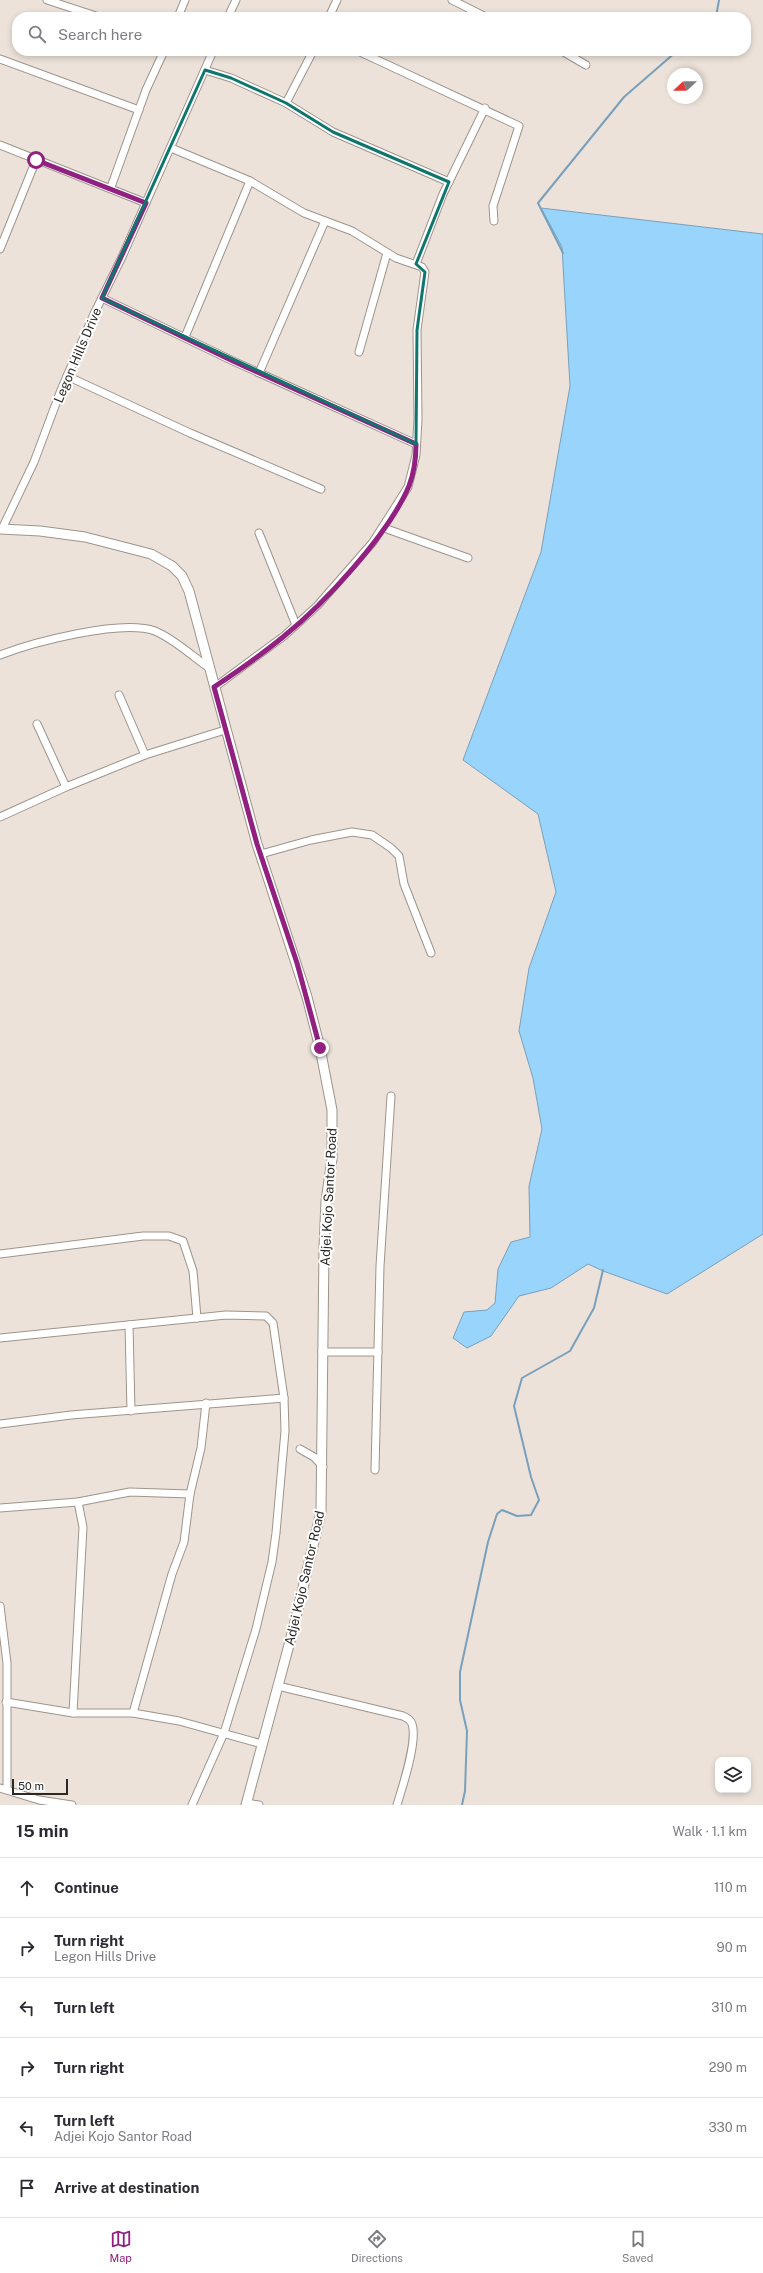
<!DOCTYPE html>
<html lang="en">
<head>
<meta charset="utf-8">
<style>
  body { margin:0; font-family:"Public Sans",sans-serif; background:#f2f2f3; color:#2b2b33 }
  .controls { position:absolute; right:12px; bottom:12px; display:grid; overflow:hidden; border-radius:8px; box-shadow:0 2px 6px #0003 }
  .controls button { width:36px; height:36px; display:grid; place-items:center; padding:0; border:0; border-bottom:1px solid #e1e1e2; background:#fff; color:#2b2b33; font:20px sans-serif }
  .compass { position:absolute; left:667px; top:68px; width:36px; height:36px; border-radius:50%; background:#fff; box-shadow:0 2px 6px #0003; rotate:248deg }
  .scale { position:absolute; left:12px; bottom:10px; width:56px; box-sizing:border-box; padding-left:4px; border:2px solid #2c2825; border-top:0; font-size:11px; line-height:14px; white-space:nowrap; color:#2c2825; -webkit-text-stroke:3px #fff; paint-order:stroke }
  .stop { position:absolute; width:12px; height:12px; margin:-9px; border:3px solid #912081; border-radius:50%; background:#fff }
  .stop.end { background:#912081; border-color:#fff; box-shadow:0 1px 4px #0008 }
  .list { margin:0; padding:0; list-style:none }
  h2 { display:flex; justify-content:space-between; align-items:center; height:52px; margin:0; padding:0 16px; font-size:17px }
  h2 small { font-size:13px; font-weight:400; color:#7c7c81 }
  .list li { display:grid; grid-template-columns:26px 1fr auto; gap:12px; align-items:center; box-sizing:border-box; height:60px; padding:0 16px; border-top:1px solid #e1e1e2 }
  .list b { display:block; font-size:15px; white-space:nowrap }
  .list p { margin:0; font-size:13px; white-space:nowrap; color:#7c7c81 }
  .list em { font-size:13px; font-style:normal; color:#7c7c81 }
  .icon { flex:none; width:22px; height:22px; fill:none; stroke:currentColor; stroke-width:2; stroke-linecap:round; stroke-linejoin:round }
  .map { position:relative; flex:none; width:763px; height:1805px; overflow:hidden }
  .search { position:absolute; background:#fff; box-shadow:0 2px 6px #0003; left:12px; right:12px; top:12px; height:44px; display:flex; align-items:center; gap:10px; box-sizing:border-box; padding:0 14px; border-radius:16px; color:#7c7c81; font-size:15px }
  .sheet { height:412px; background:#fff }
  nav { display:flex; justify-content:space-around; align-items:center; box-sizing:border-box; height:56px; border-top:1px solid #e1e1e2; background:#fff; font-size:11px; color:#7c7c81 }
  nav a { display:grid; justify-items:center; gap:2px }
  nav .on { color:#912081 }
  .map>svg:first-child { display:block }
  .water { fill:#99d4fd; stroke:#78a0bc }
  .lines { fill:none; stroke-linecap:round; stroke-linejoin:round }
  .stream { stroke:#78a0bc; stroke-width:2 }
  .minor-casing { stroke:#9d948c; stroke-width:9 }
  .tertiary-casing { stroke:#9d948c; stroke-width:11 }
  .minor { stroke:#fff; stroke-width:7 }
  .tertiary { stroke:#fff; stroke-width:9 }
  .route { stroke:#912081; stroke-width:5 }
  .marked { fill:none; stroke:#0f766e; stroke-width:3; stroke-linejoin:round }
  .labels { text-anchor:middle; stroke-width:4; stroke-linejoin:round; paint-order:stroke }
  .street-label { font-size:13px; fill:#2c2825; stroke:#fff }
</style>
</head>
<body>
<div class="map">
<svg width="763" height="1805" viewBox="0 0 763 1805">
  <rect width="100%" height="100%" fill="#ece2d9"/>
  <polygon class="water" points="541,208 763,234 763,1234 667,1294 603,1271 588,1264 551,1288 519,1296 491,1336 467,1348 453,1338 464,1312 487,1310 495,1303 498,1269 511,1242 530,1237 529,1186 542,1129 533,1078 519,1031 529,968 556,892 538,814 463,760 541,552 570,386 562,247"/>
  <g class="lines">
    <g class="stream">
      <polyline points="716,17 719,0"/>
      <polyline points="563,253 538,203 624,97 677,51"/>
      <polyline points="462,1805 465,1791 467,1731 460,1700 460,1672 488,1542 497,1514 502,1510 517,1516 531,1515 539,1500 531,1477 514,1406 522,1378 570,1351 594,1308 603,1270"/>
    </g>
    <g class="minor-casing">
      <g id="minor">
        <polyline points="47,0 99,17"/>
        <polyline points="452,0 486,17"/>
        <polyline points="178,17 185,0"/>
        <polyline points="228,17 236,0"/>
        <polyline points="329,17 337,0"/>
        <polyline points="358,51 519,126 493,206 494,221"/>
        <polyline points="562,51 586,65"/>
        <polyline points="0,59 139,110"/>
        <polyline points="205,70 231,78 286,103 333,132 449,182"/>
        <polyline points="286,103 313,51"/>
        <polyline points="0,145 146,203"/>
        <polyline points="171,148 250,181 304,213 352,231 396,258 422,267 425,272 417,330 418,419 416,455 408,487 373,542 317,606 284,636 215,687"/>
        <polyline points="111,187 146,90 164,51"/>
        <polyline points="0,249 36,160"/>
        <polyline points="416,264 443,194 485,108"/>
        <polyline points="102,298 233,361 416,444"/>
        <polyline points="185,337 250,181"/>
        <polyline points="359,352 387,253"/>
        <polyline points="259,373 325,221"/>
        <polyline points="67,376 190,433 321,489"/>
        <polyline points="384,528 468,558"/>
        <polyline points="2,529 34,462 61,390 94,314 122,257 213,51"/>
        <polyline points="259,533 296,625"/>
        <path d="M0,655C34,642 121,619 155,631C174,639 192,656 208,667"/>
        <polyline points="119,695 145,755"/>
        <polyline points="37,724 66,787"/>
        <polyline points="0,817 66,787 145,755 225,730"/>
        <polyline points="261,854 311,840 352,832 372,835 391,848 399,856 404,884 431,953"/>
        <polyline points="0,1254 143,1236 169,1236 183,1241 193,1271 197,1318"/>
        <polyline points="129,1325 131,1411"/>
        <polyline points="0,1338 226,1315 266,1316 273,1323 284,1398 285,1431 276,1533 272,1562 256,1629 224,1733 192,1805"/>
        <polyline points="322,1352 378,1352"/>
        <polyline points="0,1424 71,1415 284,1398"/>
        <polyline points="300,1449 314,1457 323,1467"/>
        <polyline points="375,1470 380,1266 391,1096"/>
        <polyline points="0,1508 78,1502 130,1492 190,1494"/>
        <polyline points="0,1606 7,1663 7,1789"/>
        <path d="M278,1686L403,1716C407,1718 411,1720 412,1724C418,1741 402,1788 397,1805"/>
        <polyline points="6,1702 73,1713 133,1713 179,1721 262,1744"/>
        <polyline points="73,1713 83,1527 78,1502"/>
        <polyline points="133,1713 172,1574 184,1542 190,1494 201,1448 206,1403"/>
        <polyline points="0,1788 39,1800 72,1805"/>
        <polyline points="246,1803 259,1805"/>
      </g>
    </g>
    <g class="tertiary-casing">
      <polyline id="tertiary" points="0,529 40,531 85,537 151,554 172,566 182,576 189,591 257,844 307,997 320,1048 332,1110 332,1159 326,1201 324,1248 321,1512 293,1630 246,1805"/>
    </g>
    <use href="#minor" class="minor"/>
    <use href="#tertiary" class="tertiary"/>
  </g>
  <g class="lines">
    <path class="route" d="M36,160L146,203L102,298L233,361L416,444C416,459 414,473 409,486C389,534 324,604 283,637C261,655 238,671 214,687L257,844L297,963L320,1048"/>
  </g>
  <path class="marked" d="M205,70L231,78L286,103L333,132L449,182L416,264L425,272L417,330L416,444L102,298Z"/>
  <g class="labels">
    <g class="street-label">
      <text transform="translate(77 355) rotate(-67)" y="5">Legon Hills Drive</text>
      <text transform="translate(328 1197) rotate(-87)" y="5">Adjei Kojo Santor Road</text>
      <text transform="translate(304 1578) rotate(-77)" y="5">Adjei Kojo Santor Road</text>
    </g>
  </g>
</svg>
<div class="controls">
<button><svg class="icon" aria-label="layers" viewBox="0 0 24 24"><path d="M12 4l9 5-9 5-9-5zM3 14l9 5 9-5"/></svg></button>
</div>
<svg class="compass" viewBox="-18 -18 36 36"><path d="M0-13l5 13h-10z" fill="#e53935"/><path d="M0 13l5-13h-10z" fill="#7c7c81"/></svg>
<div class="scale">50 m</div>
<div class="stop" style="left:36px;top:160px"></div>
<div class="stop end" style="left:320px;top:1048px"></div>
<div class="search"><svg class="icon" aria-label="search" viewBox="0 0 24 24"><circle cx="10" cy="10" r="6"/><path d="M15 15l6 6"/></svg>Search here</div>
</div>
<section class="sheet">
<h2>15 min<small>Walk · 1.1 km</small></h2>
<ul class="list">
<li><svg class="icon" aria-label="ahead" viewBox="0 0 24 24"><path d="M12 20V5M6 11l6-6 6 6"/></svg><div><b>Continue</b></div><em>110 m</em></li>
<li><svg class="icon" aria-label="right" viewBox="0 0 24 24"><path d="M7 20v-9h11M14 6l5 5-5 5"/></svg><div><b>Turn right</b><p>Legon Hills Drive</p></div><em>90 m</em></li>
<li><svg class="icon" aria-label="left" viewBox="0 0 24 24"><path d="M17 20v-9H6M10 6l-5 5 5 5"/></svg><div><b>Turn left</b></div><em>310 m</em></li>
<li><svg class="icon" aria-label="right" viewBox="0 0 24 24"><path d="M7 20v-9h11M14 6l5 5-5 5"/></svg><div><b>Turn right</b></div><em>290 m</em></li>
<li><svg class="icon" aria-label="left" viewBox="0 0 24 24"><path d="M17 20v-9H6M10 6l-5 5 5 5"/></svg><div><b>Turn left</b><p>Adjei Kojo Santor Road</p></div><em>330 m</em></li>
<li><svg class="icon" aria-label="arrive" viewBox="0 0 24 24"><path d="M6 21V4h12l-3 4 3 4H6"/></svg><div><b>Arrive at destination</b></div></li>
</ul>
</section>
<nav>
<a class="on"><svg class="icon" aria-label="map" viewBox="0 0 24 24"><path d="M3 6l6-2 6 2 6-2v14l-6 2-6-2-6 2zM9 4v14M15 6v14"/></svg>Map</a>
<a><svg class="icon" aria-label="directions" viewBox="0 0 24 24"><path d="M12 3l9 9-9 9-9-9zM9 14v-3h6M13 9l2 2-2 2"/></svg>Directions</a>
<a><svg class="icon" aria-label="saved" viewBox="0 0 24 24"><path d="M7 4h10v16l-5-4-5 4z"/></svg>Saved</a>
</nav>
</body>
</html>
